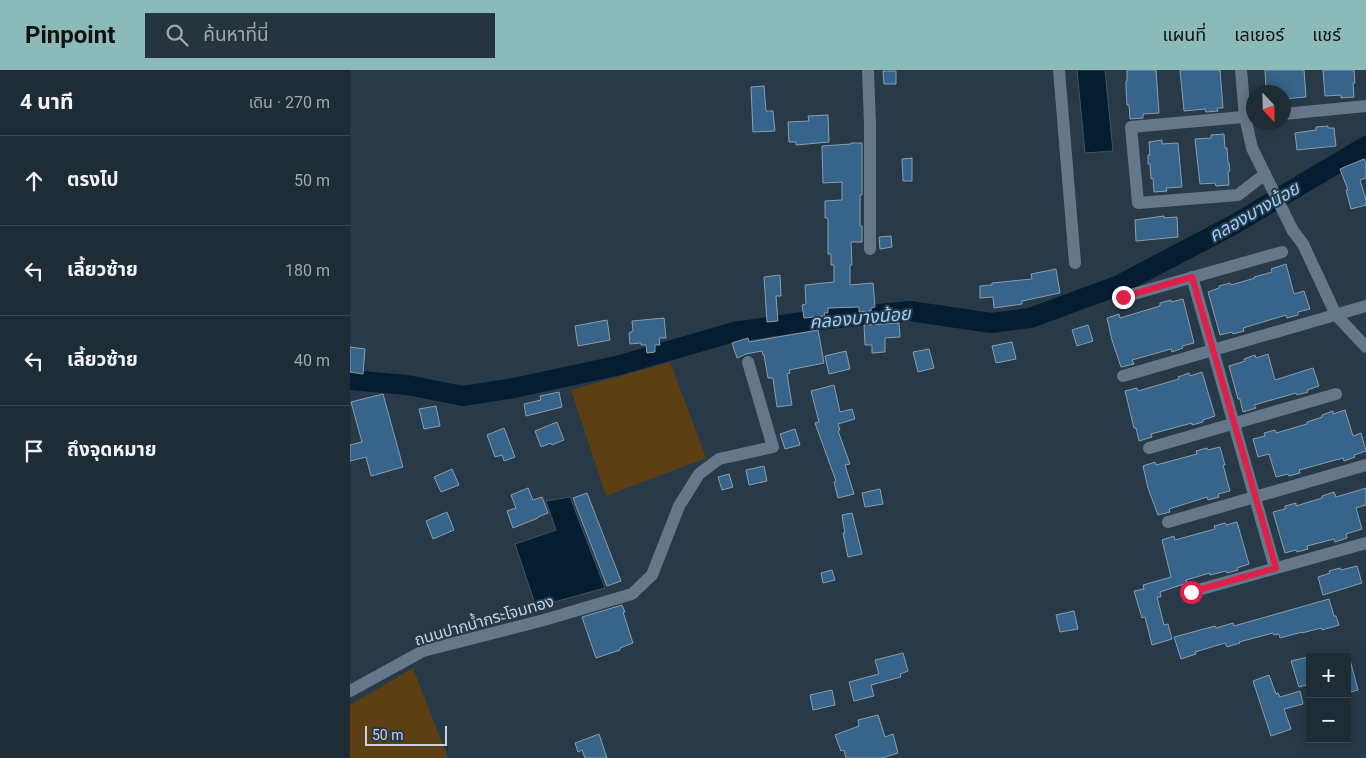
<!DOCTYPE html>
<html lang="th">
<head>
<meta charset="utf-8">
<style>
  body { margin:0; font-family:Roboto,"Noto Sans Thai",sans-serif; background:#26343e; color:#f1f3f6 }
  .controls { position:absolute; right:15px; bottom:15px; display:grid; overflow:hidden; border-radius:0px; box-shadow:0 2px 12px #0003 }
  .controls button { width:45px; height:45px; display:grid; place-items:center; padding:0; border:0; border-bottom:1px solid #3c4851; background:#1e2c36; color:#f1f3f6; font:25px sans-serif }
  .compass { position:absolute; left:896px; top:15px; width:45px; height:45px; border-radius:50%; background:#1e2c36; box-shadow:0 2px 12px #0003; rotate:158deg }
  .scale { position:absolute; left:15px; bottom:12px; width:82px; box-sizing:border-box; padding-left:5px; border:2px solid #c9d3dd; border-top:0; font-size:14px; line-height:18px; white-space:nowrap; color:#c9d3dd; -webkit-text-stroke:4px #283a48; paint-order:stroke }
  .stop { position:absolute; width:15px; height:15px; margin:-11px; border:4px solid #e11d48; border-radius:50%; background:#fff }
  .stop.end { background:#e11d48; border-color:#fff; box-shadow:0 1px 5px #0008 }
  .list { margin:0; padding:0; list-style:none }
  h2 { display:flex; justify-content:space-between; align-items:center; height:65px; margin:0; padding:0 20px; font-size:21px }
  h2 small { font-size:16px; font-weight:400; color:#a1a7ad }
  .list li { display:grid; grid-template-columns:32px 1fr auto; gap:15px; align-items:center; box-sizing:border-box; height:90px; padding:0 20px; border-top:1px solid #3c4851 }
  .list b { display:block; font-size:19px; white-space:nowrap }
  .list em { font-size:16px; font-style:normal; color:#a1a7ad }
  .icon { flex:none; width:28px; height:28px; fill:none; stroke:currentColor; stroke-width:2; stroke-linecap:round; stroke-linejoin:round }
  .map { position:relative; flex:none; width:1016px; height:688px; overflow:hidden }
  header { display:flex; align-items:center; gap:30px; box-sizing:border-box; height:70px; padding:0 25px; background:#8bbbb9; color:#111 }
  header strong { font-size:24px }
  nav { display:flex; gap:28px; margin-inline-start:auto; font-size:18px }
  .search { width:350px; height:45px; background:#26343e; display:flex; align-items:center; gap:12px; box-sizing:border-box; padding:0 18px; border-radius:0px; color:#a1a7ad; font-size:19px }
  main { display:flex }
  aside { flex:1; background:#1e2c36 }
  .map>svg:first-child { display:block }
  .green { fill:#5d3f14 }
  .water { fill:#051d30; stroke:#405464 }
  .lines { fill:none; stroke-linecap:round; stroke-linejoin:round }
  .river { stroke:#051d30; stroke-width:20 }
  .building { fill:#36648a; stroke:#8a9eb0 }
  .minor { stroke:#657889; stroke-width:12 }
  .route { stroke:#e11d48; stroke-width:6 }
  .labels { text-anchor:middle; stroke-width:4; stroke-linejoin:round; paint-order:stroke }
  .street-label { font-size:16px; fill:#c9d3dd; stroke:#283a48 }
  .water-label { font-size:18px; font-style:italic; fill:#98cffe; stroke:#283a48 }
</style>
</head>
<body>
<header>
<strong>Pinpoint</strong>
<div class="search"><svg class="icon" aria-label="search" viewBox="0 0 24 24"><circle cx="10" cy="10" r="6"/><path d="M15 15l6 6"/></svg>ค้นหาที่นี่</div>
<nav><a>แผนที่</a><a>เลเยอร์</a><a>แชร์</a></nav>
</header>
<main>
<aside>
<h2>4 นาที<small>เดิน · 270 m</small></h2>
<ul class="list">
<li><svg class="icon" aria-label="ahead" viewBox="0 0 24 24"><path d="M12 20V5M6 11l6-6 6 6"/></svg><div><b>ตรงไป</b></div><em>50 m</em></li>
<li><svg class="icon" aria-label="left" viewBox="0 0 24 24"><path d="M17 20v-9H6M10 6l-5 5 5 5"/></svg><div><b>เลี้ยวซ้าย</b></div><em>180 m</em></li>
<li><svg class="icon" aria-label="left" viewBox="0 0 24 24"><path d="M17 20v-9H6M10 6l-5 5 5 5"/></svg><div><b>เลี้ยวซ้าย</b></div><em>40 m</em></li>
<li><svg class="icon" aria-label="arrive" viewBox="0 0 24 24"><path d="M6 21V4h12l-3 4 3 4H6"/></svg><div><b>ถึงจุดหมาย</b></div></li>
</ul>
</aside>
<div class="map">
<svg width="1016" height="688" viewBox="0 0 1016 688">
  <rect width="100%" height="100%" fill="#283a48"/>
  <g class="green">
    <polygon points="320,292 356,388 256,426 221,320"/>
    <polygon points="63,598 98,688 0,688 0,635"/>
  </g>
  <g class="water">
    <polygon points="727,0 755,0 763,81 735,83"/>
    <polygon points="220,427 255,518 186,537 165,474 206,460 196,431"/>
  </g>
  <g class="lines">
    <polyline class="river" points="0,310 57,315 113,326 164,318 266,296 384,262 460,251 560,241 641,253 680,248 767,216 885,154 1016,76"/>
  </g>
  <g class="building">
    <polygon points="777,0 806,0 809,43 793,44 793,48 780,49 779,35 777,35 776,17 776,11 777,11"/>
    <polygon points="830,0 870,0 873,38 867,38 868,41 856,42 855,39 834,41"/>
    <polygon points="915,0 954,0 956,27 934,29 934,22 916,22"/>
    <polygon points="973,0 1004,0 1005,13 1003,13 1004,27 991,28 991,25 975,26"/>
    <polygon points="533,1 546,1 546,14 534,14"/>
    <polygon points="414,16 416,41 423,41 425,61 403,62 401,17"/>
    <polygon points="478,45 479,72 446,75 446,72 439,72 438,52 459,51 458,46"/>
    <polygon points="978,56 978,58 984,58 986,76 947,80 945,63 966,60 966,57"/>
    <polygon points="874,64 875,78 877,78 878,93 879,93 880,101 878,102 879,115 866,116 865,113 850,114 845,69 861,68 861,65"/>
    <polygon points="812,70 812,74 828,73 832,117 816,118 817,121 804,122 803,108 801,109 800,94 798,94 798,85 800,85 799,72"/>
    <polygon points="501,73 512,73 512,125 510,125 510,156 512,156 512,172 501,172 502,195 500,195 500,215 523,213 525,237 521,238 521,241 509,242 509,237 478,238 478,243 474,243 475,246 454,248 452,235 456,234 455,215 484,212 484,195 481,195 481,184 478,184 478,148 475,148 475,131 492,130 492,112 473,113 472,76 501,74"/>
    <polygon points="562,88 562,111 553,111 552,89"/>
    <polygon points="1014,89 1016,94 1016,108 1010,110 1016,130 1016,135 1001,139 996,120 998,120 990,99"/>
    <polygon points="814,146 814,148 827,147 828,167 786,171 785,150"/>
    <polygon points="541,166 542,177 530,179 529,167"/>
    <polygon points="936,194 944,224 954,221 960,239 948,242 948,245 937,248 936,245 893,258 894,261 883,264 882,262 870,265 858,222 869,218 869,216 880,213 881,215 905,208 904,207 922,202 921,199"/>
    <polygon points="706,199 710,223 672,231 672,234 644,238 643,227 630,228 630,216 642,215 642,213 682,209 681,204"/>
    <polygon points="430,205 431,226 426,226 428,251 417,252 414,207"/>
    <polygon points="833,229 844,273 832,276 833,278 822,282 821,279 782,290 784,294 771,297 762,270 757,248 769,244 770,248 810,236 810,233 821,230 821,232"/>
    <polygon points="314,248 316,268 309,268 310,275 305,275 305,282 297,283 296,275 291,275 291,273 280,274 279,263 283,261 282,251"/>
    <polygon points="257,250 260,270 228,276 225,256"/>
    <polygon points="549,253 550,267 535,268 535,282 522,283 522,275 515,275 514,255"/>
    <polygon points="738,255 743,271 727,276 722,260"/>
    <polygon points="468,260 474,293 439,300 440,303 437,304 442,335 427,337 423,308 418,308 414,285 413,285 412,281 396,284 387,288 382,273 398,268 399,272"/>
    <polygon points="662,272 666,289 646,293 642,276"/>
    <polygon points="0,277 15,279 13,304 0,302"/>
    <polygon points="579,279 584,298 568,302 563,282"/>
    <polygon points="496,281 500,299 479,304 475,286"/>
    <polygon points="918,284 925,310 963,298 969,316 957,320 958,322 947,325 946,323 904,335 906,338 893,342 890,329 888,329 879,296 895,291 894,289 905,285 906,288"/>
    <polygon points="852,302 865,346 853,350 853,352 842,355 842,353 801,364 802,367 789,371 786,358 784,358 775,321 787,318 788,321 829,309 828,307 839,303 840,306"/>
    <polygon points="484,315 490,342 502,339 505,349 488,354 490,360 488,361 500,394 495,395 504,424 488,428 484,412 486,411 465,353 469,352 461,321"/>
    <polygon points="209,322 212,337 176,346 174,334 191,330 190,326"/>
    <polygon points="33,324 53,397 21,406 16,387 0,391 0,375 12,372 1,332"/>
    <polygon points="86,336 90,356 74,359 69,339"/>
    <polygon points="995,340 1003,366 1011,363 1016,381 1004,385 1005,387 994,391 993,388 949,400 950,403 939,406 938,404 926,407 919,384 908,387 903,369 915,366 914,363 925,360 926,363 957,354 957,352 972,347 972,345 983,341 983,344"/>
    <polygon points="207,352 214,370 202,375 201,373 191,377 185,361"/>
    <polygon points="154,358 165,387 154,391 152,385 145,387 137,365"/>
    <polygon points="445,359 450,375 435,379 430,364"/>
    <polygon points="870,377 875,395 873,395 880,421 868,424 869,427 858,430 857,427 819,439 820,442 808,445 798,418 793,396 805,392 806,395 847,384 846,381 857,378 858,380"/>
    <polygon points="414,396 417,411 399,415 396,400"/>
    <polygon points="102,399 109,415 91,422 84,407"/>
    <polygon points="379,404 383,417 372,420 368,407"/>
    <polygon points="178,418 183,430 192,427 198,443 188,447 188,448 163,458 157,441 166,438 161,425"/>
    <polygon points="1016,418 1016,435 1006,438 1012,459 996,464 997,468 985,472 984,469 957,476 958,479 947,482 946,480 935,483 923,442 935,439 935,436 946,433 946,436 972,428 972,426 984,422 986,427"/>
    <polygon points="530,419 533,434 515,437 512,423"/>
    <polygon points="237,423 271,511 257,516 223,428"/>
    <polygon points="97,442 104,460 83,469 76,451"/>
    <polygon points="502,443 512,484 498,487 493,463 495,463 492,445"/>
    <polygon points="887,452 899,494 887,498 888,500 877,503 876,501 860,505 860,503 836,510 837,513 810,522 811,527 807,527 814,555 818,554 822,569 802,575 795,547 792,548 784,521 794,519 793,515 821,507 812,470 824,466 825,470 865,459 864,456 875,453 876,455"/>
    <polygon points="1007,496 1012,513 973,525 968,507 980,503 979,501 990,498 991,500"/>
    <polygon points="482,500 485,510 473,513 471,503"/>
    <polygon points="979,529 984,546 986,546 989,555 972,560 971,558 952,563 952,562 930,568 929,564 924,565 923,563 889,572 890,573 877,577 875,573 845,582 846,584 831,589 824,567 865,556 866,558 883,553 884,556"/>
    <polygon points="272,535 275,542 273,542 283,573 270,578 270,580 246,588 232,547"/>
    <polygon points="724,541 728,559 710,562 706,545"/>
    <polygon points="553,583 558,601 550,604 551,607 521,615 524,626 504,631 499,612 529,604 525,590"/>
    <polygon points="958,587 960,594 960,614 949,617 941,591"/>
    <polygon points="997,590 1000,590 1008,620 997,623"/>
    <polygon points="919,605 926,624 928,623 930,627 950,621 953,634 934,639 941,659 921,666 903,611"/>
    <polygon points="482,620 485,635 463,640 460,625"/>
    <polygon points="528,645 535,667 543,664 548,683 532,688 496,688 494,680 491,681 485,665 509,656 508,650"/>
    <polygon points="249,664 257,688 235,688 232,680 228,682 225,673"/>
  </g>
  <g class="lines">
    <g class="minor">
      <polyline points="518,0 520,54 520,179"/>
      <polyline points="709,0 725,193"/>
      <polyline points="891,0 895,47 902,78 943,161 953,174 986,245 1016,277"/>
      <polyline points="934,44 1016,36"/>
      <polyline points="904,46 781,57 788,133 888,125 915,104"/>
      <polyline points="842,207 925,498"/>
      <polyline points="773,227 932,182"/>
      <polyline points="773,306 1016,236"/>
      <polyline points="799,378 986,324"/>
      <polyline points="818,452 1016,395"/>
      <polyline points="841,522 1016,473"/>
      <polyline points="0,621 73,581 194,550 282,524 302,505 329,436 349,404 369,389 423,377 398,292"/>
    </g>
  </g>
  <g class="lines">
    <polyline class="route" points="773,227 842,207 926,498 841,522"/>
  </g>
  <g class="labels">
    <g class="street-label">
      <text transform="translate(134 550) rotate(-16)" y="6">ถนนปากน้ำกระโจมทอง</text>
    </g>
    <g class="water-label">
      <text transform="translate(904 142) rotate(-30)" y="6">คลองบางน้อย</text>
      <text transform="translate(510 248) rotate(-5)" y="6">คลองบางน้อย</text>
    </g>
  </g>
</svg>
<div class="controls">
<button>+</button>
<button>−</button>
</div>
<svg class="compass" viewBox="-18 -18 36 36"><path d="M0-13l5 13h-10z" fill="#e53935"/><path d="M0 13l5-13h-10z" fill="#a1a7ad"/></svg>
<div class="scale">50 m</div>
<div class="stop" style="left:841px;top:522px"></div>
<div class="stop end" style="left:773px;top:227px"></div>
</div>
</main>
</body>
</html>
